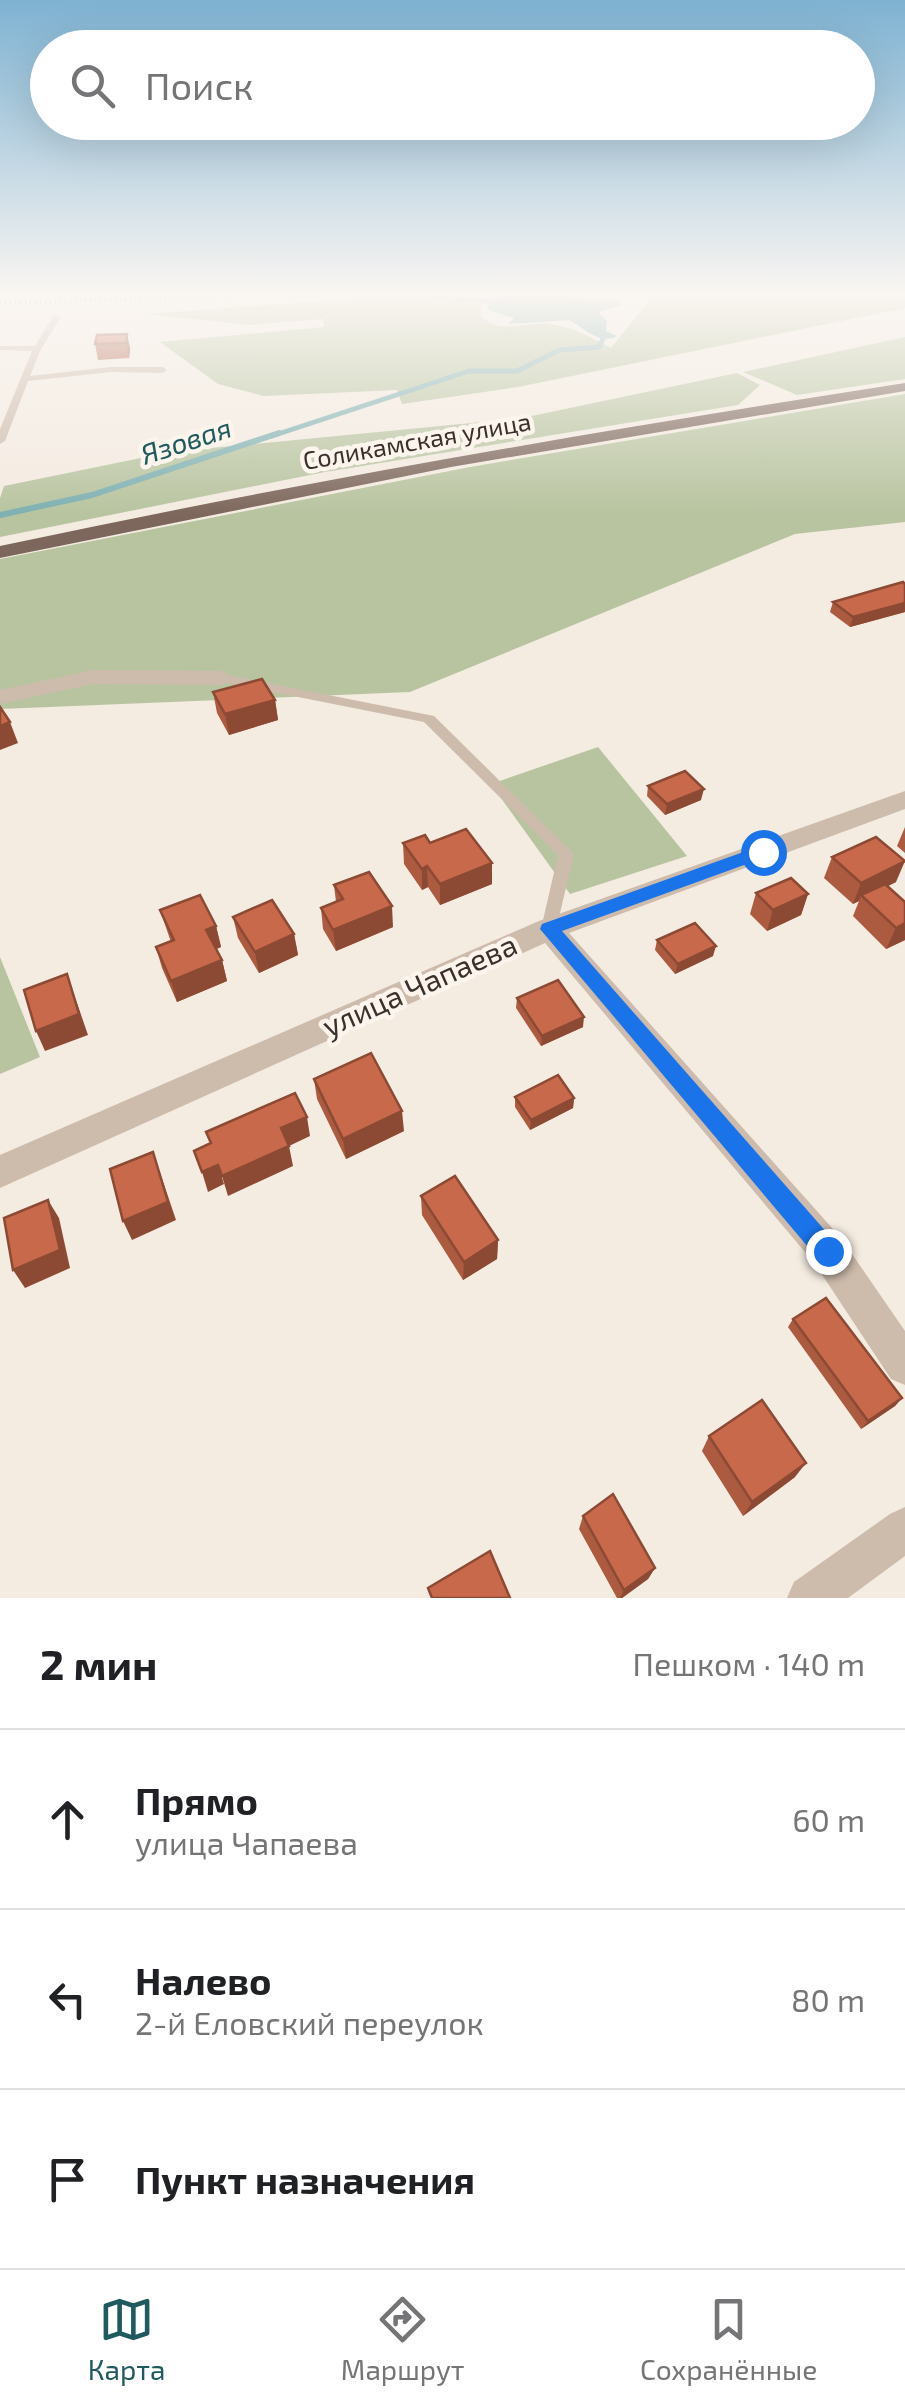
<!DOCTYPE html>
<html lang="ru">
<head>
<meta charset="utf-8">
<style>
  body { margin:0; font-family:"Exo 2",sans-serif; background:#f6f6f6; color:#202124 }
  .stop { position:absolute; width:30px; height:30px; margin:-22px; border:8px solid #1a73e8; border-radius:50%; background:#fff }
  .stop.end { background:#1a73e8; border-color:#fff; box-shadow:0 2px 10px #0008 }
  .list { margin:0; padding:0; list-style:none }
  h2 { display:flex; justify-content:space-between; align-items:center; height:130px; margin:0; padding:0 40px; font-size:42px }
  h2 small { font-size:32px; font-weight:400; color:#757577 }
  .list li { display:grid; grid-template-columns:65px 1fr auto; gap:30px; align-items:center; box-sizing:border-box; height:180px; padding:0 40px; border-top:2px solid #e0e0e0 }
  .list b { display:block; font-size:38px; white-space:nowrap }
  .list p { margin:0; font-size:32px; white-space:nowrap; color:#757577 }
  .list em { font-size:32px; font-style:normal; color:#757577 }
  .icon { flex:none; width:55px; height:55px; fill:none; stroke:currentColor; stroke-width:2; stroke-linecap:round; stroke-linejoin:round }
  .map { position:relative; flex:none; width:905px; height:1598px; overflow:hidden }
  .search { position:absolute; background:#fff; box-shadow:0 10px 40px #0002; left:30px; right:30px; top:30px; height:110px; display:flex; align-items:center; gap:25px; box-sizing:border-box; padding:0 35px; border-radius:55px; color:#757577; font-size:38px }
  .sheet { height:670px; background:#fff }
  nav { display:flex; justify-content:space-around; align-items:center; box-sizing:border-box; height:140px; border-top:2px solid #e0e0e0; background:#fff; font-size:28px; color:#757577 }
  nav a { display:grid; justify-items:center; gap:5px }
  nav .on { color:#1f5a5e }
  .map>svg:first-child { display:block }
  .green { fill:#b8c4a0 }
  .water { fill:#7fb0b2 }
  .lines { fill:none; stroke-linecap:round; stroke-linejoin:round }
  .stream-far1 { stroke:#7fb0b2; stroke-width:5 }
  .stream { stroke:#7fb0b2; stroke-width:6 }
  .service { fill:#cdbbac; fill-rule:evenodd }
  .minor { fill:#cdbbac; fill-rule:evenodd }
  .primary { fill:#7d675c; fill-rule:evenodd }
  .rail { stroke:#3b302b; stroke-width:4; stroke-dasharray:1 4; stroke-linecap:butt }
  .wall { fill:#ac5a40 }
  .shaded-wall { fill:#8c4a34 }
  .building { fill:#c8694b; stroke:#8c4a34; stroke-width:2.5 }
  .route { fill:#1a73e8 }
  .labels { text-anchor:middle; stroke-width:9; stroke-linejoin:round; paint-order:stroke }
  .far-street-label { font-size:25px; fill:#3b302b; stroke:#fbf5ee }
  .far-water-label { font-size:28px; font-style:italic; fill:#1f5a5e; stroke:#fbf5ee }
  .street-label { font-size:30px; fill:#3b302b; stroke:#fbf5ee }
</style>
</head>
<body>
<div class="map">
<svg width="905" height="1598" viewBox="0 0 905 1598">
  <rect width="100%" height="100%" fill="#f4ebe1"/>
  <g class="green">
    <path d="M657,291H905V308L518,387L402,404L397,390L264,396L218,384L160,342L324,327L323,319L249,325L144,314L395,296L481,298V316C502,336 525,321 551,324C573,327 592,338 611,348Z"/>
    <polygon points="905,337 905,379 797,395 743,372"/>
    <polygon points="737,373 760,385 738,405 325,472 0,537 0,498 4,486 170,452 522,418"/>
    <polygon points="905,394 905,522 795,534 410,692 0,709 0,559 470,467"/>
    <polygon points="598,747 687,856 570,894 491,784"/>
    <polygon points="0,957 40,1057 0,1074"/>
  </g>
  <path class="water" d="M517,296L621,299L620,306L598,312L607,321L606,331L617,336C599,346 582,326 569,320L508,324L514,318L487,310L490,299Z"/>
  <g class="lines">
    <g class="stream-far1">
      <polyline points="429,291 436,298 498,302"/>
      <polyline points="272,436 469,371 517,371 559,350 599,347 604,337 598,332"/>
    </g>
    <polyline class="stream" points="0,515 92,495 279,433"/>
    <g class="service">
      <polygon points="54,315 61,317 41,349 30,376 111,367 163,367 167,370 163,373 111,372 28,381 5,441 0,444 0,429 32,351 0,350 0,346 35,346"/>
      <polygon points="222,674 434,716 574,854 555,934 549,936 543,934 541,929 558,855 424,722 217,681 215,678 217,675"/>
    </g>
    <g class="minor">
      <polygon points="93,670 222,671 233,678 222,685 93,684 0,704 0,690"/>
      <polygon points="905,791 905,809 569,933 841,1238 905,1331 905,1385 891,1379 815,1264 545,943 0,1188 0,1155 539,921"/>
      <polygon points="905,1507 905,1556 848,1598 787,1598 794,1582 890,1514"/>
    </g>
    <path class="primary" d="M905,383V391L451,467L0,558V546C300,482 602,430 905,383Z"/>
    <polyline class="rail" points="0,303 391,291"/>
  </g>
  <g class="wall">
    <polygon points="127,334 130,349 129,358 98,360 95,344"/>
    <polygon points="905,584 905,612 850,627 830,612 833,602"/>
    <polygon points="213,692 275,700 278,720 229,735 217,713"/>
    <polygon points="648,786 701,800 665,815 647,796"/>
    <polygon points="905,827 905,853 897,846"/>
    <polygon points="403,843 430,843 492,863 492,884 440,905 428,887 422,890 404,864"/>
    <polygon points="832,857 896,882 888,886 905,902 905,940 886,949 853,916 859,901 853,904 824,878"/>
    <polygon points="334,885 393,927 336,951 323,929 321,908 336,902"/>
    <polygon points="756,893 808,894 801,915 767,931 750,914"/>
    <polygon points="160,910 216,926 221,947 216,949 222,960 227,981 177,1002 162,968 156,947 171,942"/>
    <polygon points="233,917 294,934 298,955 259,973 238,938"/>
    <polygon points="657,940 713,956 675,974 655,950"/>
    <polygon points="517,998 583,1027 541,1046 516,1008"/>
    <polygon points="314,1079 404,1131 346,1159 317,1099"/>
    <polygon points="515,1097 574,1098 573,1108 530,1130 515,1107"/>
    <polygon points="421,1196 498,1240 497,1259 463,1280 422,1215"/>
    <polygon points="793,1319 902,1398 895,1406 861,1429 788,1327"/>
    <polygon points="709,1436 795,1477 743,1516 702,1451"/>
    <polygon points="583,1516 655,1568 648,1579 622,1598 617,1598 579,1529"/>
  </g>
  <g class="shaded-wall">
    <polygon points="127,334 130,349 129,358 126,343"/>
    <polygon points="905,603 905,612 850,627 853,617"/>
    <polygon points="275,700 278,720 229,735 225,714"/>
    <polygon points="10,722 18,743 0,750 0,726"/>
    <polygon points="704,789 701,800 665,815 667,804"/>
    <polygon points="905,861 896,882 864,898 861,895 859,901 853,904 861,883"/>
    <polygon points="492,863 492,884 440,905 440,884"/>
    <polygon points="427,866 428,887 422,890 422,869"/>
    <polygon points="808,894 801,915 767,931 773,910"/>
    <polygon points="392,906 393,927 336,951 333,930"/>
    <polygon points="905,923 905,940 886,949 896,928"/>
    <polygon points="216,926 221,947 212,951 206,930"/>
    <polygon points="294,934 298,955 259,973 255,952"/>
    <polygon points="716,946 713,956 675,974 678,964"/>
    <polygon points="222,960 227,981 177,1002 171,981"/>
    <polygon points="67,974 88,1035 45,1051 36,1031"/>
    <polygon points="584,1017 583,1027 541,1046 542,1036"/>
    <polygon points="574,1098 573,1108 530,1130 531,1120"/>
    <polygon points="402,1111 404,1131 346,1159 343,1139"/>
    <polygon points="307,1117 310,1136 289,1146 293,1166 228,1196 222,1176 281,1128"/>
    <polygon points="153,1152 176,1220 132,1240 123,1221"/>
    <polygon points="218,1165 224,1184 208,1192 202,1172"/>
    <polygon points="48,1200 59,1218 70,1268 25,1288 13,1270"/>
    <polygon points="498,1240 497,1259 463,1280 464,1262"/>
    <polygon points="902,1398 895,1406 861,1429 868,1421"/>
    <polygon points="806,1463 795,1477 743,1516 752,1502"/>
    <polygon points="655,1568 648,1579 622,1598 620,1598 624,1590"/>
  </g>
  <g class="building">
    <polygon points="127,334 126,343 95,344 97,335"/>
    <polygon points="903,582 905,584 905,603 853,617 833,602"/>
    <polygon points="262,679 275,700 225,714 213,692"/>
    <polygon points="0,707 10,722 0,726"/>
    <polygon points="685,771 704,789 667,804 648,786"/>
    <polygon points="466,829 492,863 440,884 427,866 422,869 403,843 425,835 430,843"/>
    <polygon points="876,837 905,861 861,883 832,857"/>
    <polygon points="369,872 392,906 333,930 321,908 343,899 334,885"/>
    <polygon points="791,878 808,894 773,910 756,893"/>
    <polygon points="885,884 905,902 905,923 896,928 861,895"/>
    <polygon points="200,895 216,926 206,930 222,960 171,981 156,947 174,940 160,910"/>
    <polygon points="272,900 294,934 255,952 233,917"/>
    <polygon points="695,923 716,946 678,964 657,940"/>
    <polygon points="67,974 79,1014 36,1031 24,990"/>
    <polygon points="558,980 584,1017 542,1036 517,998"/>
    <polygon points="371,1053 402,1111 343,1139 314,1079"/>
    <polygon points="558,1075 574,1098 531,1120 515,1097"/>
    <polygon points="295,1093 307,1117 281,1128 289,1146 222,1176 218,1165 202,1172 194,1151 211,1143 206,1132"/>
    <polygon points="153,1152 168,1202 123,1221 110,1169"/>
    <polygon points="455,1176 498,1240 464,1262 421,1196"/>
    <polygon points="48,1200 60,1250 13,1270 4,1218"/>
    <polygon points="826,1298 902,1398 868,1421 793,1319"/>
    <polygon points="762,1400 806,1463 752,1502 709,1436"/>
    <polygon points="613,1494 655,1568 624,1590 583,1516"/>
    <polygon points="490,1551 510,1598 432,1598 428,1588"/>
  </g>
  <linearGradient id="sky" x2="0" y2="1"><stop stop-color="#7eb2d2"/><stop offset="0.57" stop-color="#faf6f2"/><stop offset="1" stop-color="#faf6f2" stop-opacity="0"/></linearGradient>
  <rect width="905" height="515" fill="url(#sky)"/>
  <polygon class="route" points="763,845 769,847 769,856 562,931 836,1243 839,1251 836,1260 828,1263 819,1260 540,929 542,924"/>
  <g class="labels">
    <g class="far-street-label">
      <text transform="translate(417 441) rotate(-10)" y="9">Соликамская улица</text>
    </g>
    <g class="far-water-label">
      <text transform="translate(186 441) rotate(-18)" y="10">Язовая</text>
    </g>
    <g class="street-label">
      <text transform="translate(420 986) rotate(-24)" y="10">улица Чапаева</text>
    </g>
  </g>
</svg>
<div class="stop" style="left:763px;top:852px"></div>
<div class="stop end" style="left:828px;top:1251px"></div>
<div class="search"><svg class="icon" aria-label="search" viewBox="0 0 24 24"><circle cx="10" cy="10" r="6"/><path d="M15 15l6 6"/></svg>Поиск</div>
</div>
<section class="sheet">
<h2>2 мин<small>Пешком · 140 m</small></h2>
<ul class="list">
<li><svg class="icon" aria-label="ahead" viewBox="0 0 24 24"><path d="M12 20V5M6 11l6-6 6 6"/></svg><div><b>Прямо</b><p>улица Чапаева</p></div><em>60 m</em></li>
<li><svg class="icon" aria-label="left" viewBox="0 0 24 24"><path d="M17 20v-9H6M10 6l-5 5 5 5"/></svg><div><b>Налево</b><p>2-й Еловский переулок</p></div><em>80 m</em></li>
<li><svg class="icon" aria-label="arrive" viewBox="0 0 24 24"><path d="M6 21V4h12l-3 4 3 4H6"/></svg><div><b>Пункт назначения</b></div></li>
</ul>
</section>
<nav>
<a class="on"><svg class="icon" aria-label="map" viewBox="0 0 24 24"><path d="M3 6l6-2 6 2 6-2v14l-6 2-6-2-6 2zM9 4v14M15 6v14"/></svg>Карта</a>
<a><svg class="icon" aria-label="directions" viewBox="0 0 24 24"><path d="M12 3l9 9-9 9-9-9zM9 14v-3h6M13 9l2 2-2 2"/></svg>Маршрут</a>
<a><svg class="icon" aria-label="saved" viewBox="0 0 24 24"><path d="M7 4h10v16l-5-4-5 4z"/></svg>Сохранённые</a>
</nav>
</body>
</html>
